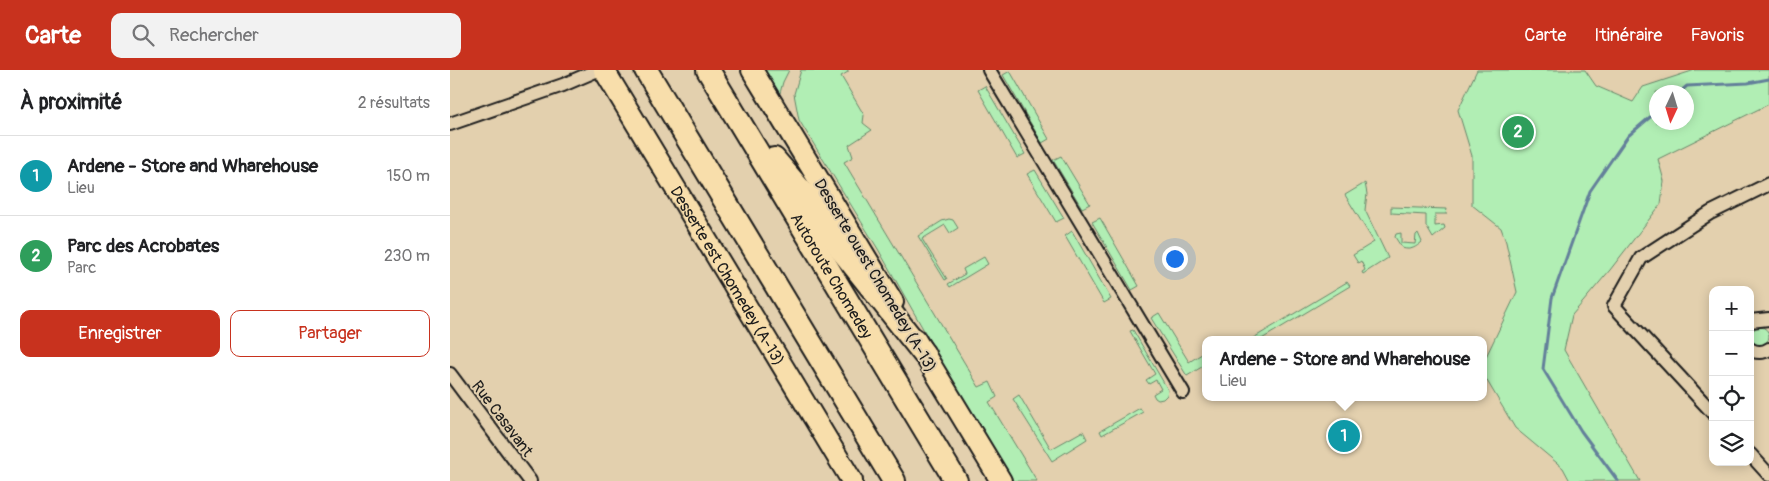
<!DOCTYPE html>
<html lang="fr">
<head>
<meta charset="utf-8">
<style>
  body { margin:0; font-family:Pangolin,sans-serif; background:#f2f2f2; color:#202124 }
  .controls { position:absolute; right:15px; bottom:15px; display:grid; overflow:hidden; border-radius:10px; box-shadow:0 2px 12px #0003 }
  .controls button { width:45px; height:45px; display:grid; place-items:center; padding:0; border:0; border-bottom:1px solid #e0e0e0; background:#fff; color:#202124; font:25px sans-serif }
  .compass { position:absolute; left:1199px; top:15px; width:45px; height:45px; border-radius:50%; background:#fff; box-shadow:0 2px 12px #0003; rotate:184deg }
  .you { position:absolute; left:724px; top:188px; width:18px; height:18px; margin:-12px; border:4px solid #fff; border-radius:50%; background:#1a73e8; box-shadow:0 0 0 8px #1a73e833 }
  .badge { display:grid; place-items:center; width:32px; height:32px; border-radius:50%; background:#c8321e; color:#fff; font-size:16px; font-weight:700 }
  .pin { position:absolute; translate:-50% -50%; border:2px solid #fff; box-shadow:0 1px 5px #0006 }
  .popup { position:absolute; left:752px; top:266px; width:285px; height:65px; box-sizing:border-box; display:grid; place-content:center; border-radius:10px; background:#fff; filter:drop-shadow(0 1px 4px #0005); font-size:16px; white-space:nowrap; color:#757577 }
  .popup b { font-size:19px; color:#202124 }
  .popup::after { content:''; position:absolute; left:50%; top:100%; margin-left:-10px; border:10px solid transparent; border-top-color:#fff }
  .list { margin:0; padding:0; list-style:none }
  h2 { display:flex; justify-content:space-between; align-items:center; height:65px; margin:0; padding:0 20px; font-size:21px }
  h2 small { font-size:16px; font-weight:400; color:#757577 }
  .list li { display:grid; grid-template-columns:32px 1fr auto; gap:15px; align-items:center; box-sizing:border-box; height:80px; padding:0 20px; border-top:1px solid #e0e0e0 }
  .list b { display:block; font-size:19px; white-space:nowrap }
  .list p { margin:0; font-size:16px; white-space:nowrap; color:#757577 }
  .list em { font-size:16px; font-style:normal; color:#757577 }
  .actions { display:flex; gap:10px; padding:15px 20px }
  .actions a { flex:1; padding:11px 0; border:1px solid #c8321e; border-radius:10px; text-align:center; font-size:18px; color:#c8321e }
  .actions .main { background:#c8321e; color:#fff }
  .icon { flex:none; width:28px; height:28px; fill:none; stroke:currentColor; stroke-width:2; stroke-linecap:round; stroke-linejoin:round }
  .map { position:relative; flex:none; width:1319px; height:411px; overflow:hidden }
  header { display:flex; align-items:center; gap:30px; box-sizing:border-box; height:70px; padding:0 25px; background:#c8321e; color:#fff }
  header strong { font-size:24px }
  nav { display:flex; gap:28px; margin-inline-start:auto; font-size:18px }
  .search { width:350px; height:45px; background:#f2f2f2; display:flex; align-items:center; gap:12px; box-sizing:border-box; padding:0 18px; border-radius:10px; color:#757577; font-size:19px }
  main { display:flex }
  aside { flex:1; background:#fff }
  .map>svg:first-child { display:block }
  .green { fill:#b1eeb4; stroke:#668568; fill-rule:evenodd }
  .lines { fill:none; stroke-linecap:round; stroke-linejoin:round }
  .stream { stroke:#64809a; stroke-width:3 }
  .minor-casing { stroke:#1c1c1c; stroke-width:16 }
  .primary-casing { stroke:#1c1c1c; stroke-width:24 }
  .motorway-casing { stroke:#1c1c1c; stroke-width:26 }
  .minor { stroke:#e3d0ae; stroke-width:12 }
  .primary { stroke:#f8deab; stroke-width:20 }
  .motorway { stroke:#f8deab; stroke-width:22 }
  .labels { text-anchor:middle; stroke-width:4; stroke-linejoin:round; paint-order:stroke }
  .street-label { font-size:16px; fill:#1c1c1c; stroke:#e3d0ae }
</style>
</head>
<body>
<header>
<strong>Carte</strong>
<div class="search"><svg class="icon" aria-label="search" viewBox="0 0 24 24"><circle cx="10" cy="10" r="6"/><path d="M15 15l6 6"/></svg>Rechercher</div>
<nav><a>Carte</a><a>Itinéraire</a><a>Favoris</a></nav>
</header>
<main>
<aside>
<h2>À proximité<small>2 résultats</small></h2>
<ul class="list">
<li><span class="badge" style="background:#0f9aa8">1</span><div><b>Ardene - Store and Wharehouse</b><p>Lieu</p></div><em>150 m</em></li>
<li><span class="badge" style="background:#2e9e5b">2</span><div><b>Parc des Acrobates</b><p>Parc</p></div><em>230 m</em></li>
</ul>
<div class="actions"><a class="main">Enregistrer</a><a>Partager</a></div>
</aside>
<div class="map">
<svg width="1319" height="411" viewBox="0 0 1319 411">
  <rect width="100%" height="100%" fill="#e3d0ae"/>
  <filter id="ink" filterUnits="userSpaceOnUse"><feTurbulence type="fractalNoise" baseFrequency=".02" numOctaves="2"/><feDisplacementMap in="SourceGraphic" scale="10" xChannelSelector="R" yChannelSelector="G"/><feConvolveMatrix kernelMatrix="1 2 1 2 8 2 1 2 1" color-interpolation-filters="sRGB"/></filter>
  <g filter="url(#ink)">
    <g class="green">
      <polygon points="314,0 339,0 333,12 330,23 328,24"/>
      <polygon points="351,0 398,0 398,2 391,6 414,45 413,53 422,60 399,75 403,87 394,92 529,317 540,312 547,327 539,332 587,411 559,411 428,179 349,50 344,24"/>
      <path d="M1027,0H1135L1146,16L1183,32L1193,17L1245,0H1319V34L1208,89L1214,111L1211,134L1160,200L1122,245L1114,280L1190,411H1120L1113,398L1065,358L1033,304V293L1067,222L1056,172L1051,158L1022,135V86L1008,40ZM1206,22H1236V52H1206Z"/>
      <polygon points="560,1 599,69 592,73 553,5"/>
      <polygon points="535,16 575,84 567,88 528,20"/>
      <polygon points="611,86 640,134 632,138 603,90"/>
      <polygon points="585,100 614,148 606,152 577,104"/>
      <polygon points="915,113 917,124 915,140 938,188 913,204 912,202 915,200 911,191 908,193 903,185 924,172 895,125"/>
      <polygon points="941,137 997,139 996,144 985,144 985,156 994,155 995,158 983,168 976,156 976,145 941,143"/>
      <polygon points="650,148 689,216 682,220 642,152"/>
      <polygon points="499,149 503,150 508,158 500,163 495,155 472,169 497,209 495,210 468,166 492,151"/>
      <polygon points="622,161 661,229 654,233 615,166"/>
      <path d="M951,163V173L965,174L966,165L968,163L972,172C966,177 961,181 952,178L945,167L946,164Z"/>
      <polygon points="534,187 538,194 500,217 498,214 515,204 513,199"/>
      <polygon points="897,212 900,216 810,270 800,270"/>
      <polygon points="709,243 739,292 755,282 755,295 737,306 701,248"/>
      <circle cx="1310" cy="266" r="9"/>
      <polygon points="683,260 718,320 717,325 713,329 708,330 705,328 703,324 711,319 706,310 699,314 696,310 705,304 680,261"/>
      <polygon points="569,325 601,379 633,361 637,369 602,391 563,329"/>
      <polygon points="690,338 693,342 652,365 650,361"/>
    </g>
    <g class="lines">
      <g class="stream">
        <polyline points="1230,22 1237,16 1298,13 1319,9"/>
        <polyline points="1168,411 1131,361 1093,299 1102,228 1140,121 1178,66 1206,42"/>
      </g>
      <g class="minor-casing">
        <g id="minor">
          <polyline points="539,0 733,322"/>
          <polyline points="0,54 113,15 148,0"/>
          <polyline points="1300,251 1319,249"/>
          <path d="M1300,279C1305,283 1314,283 1319,279"/>
          <polyline points="0,304 80,411"/>
          <polyline points="1263,343 1164,236 1191,188 1260,143 1319,114"/>
          <polyline points="1300,384 1319,405"/>
        </g>
      </g>
      <g class="primary-casing">
        <g id="primary">
          <path id="s1" d="M154,0L402,411"/>
          <polyline points="302,0 443,232"/>
          <polyline points="465,269 551,411"/>
        </g>
      </g>
      <g class="motorway-casing">
        <g id="motorway">
          <polyline points="196,0 444,411"/>
          <path id="s2" d="M258,0L506,411"/>
          <polyline points="324,89 360,131 393,182 474,284"/>
        </g>
      </g>
      <use href="#minor" class="minor"/>
      <use href="#primary" class="primary"/>
      <use href="#motorway" class="motorway"/>
    </g>
  </g>
  <g class="labels">
    <g class="street-label">
      <text dy="6" stroke="none"><textPath href="#s1" startOffset="240">Desserte est Chomedey (A-13)</textPath></text>
      <text transform="translate(426 205) rotate(59)" y="6">Desserte ouest Chomedey (A-13)</text>
      <text dy="6" stroke="none"><textPath href="#s2" startOffset="240">Autoroute Chomedey</textPath></text>
      <text transform="translate(53 348) rotate(53)" y="6">Rue Casavant</text>
    </g>
  </g>
</svg>
<div class="controls">
<button>+</button>
<button>−</button>
<button><svg class="icon" aria-label="locate" viewBox="0 0 24 24"><circle cx="12" cy="12" r="6"/><path d="M12 2v4M12 18v4M2 12h4M18 12h4"/></svg></button>
<button><svg class="icon" aria-label="layers" viewBox="0 0 24 24"><path d="M12 4l9 5-9 5-9-5zM3 14l9 5 9-5"/></svg></button>
</div>
<svg class="compass" viewBox="-18 -18 36 36"><path d="M0-13l5 13h-10z" fill="#e53935"/><path d="M0 13l5-13h-10z" fill="#757577"/></svg>
<div class="you"></div>
<div class="pin badge" style="left:894px;top:366px;background:#0f9aa8">1</div>
<div class="popup"><b>Ardene - Store and Wharehouse</b>Lieu</div>
<div class="pin badge" style="left:1068px;top:62px;background:#2e9e5b">2</div>
</div>
</main>
</body>
</html>
